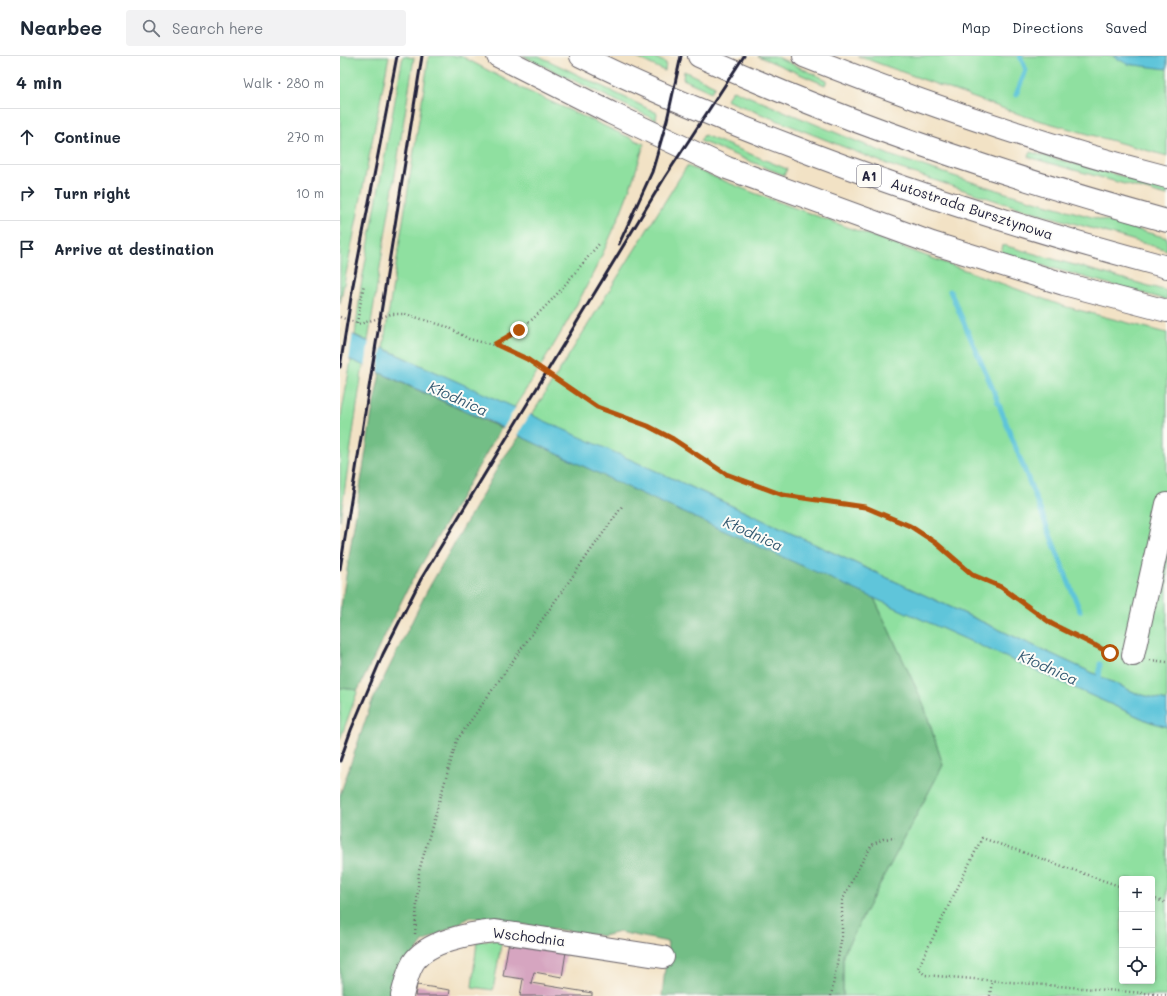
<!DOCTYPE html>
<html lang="en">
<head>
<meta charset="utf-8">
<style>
  body { margin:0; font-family:Mali,sans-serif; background:#f2f2f3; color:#1f2937 }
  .controls { position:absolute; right:12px; bottom:12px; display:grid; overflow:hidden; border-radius:4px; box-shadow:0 2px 6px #0003 }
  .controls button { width:36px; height:36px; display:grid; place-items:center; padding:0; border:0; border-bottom:1px solid #e0e1e3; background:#fff; color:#1f2937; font:20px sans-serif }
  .stop { position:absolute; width:12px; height:12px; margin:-9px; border:3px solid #b45309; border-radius:50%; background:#fff }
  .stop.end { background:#b45309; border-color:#fff; box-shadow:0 1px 4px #0008 }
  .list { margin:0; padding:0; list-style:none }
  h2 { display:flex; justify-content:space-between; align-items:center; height:52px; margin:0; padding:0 16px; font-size:17px }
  h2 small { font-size:13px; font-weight:400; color:#747a83 }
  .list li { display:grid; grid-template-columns:26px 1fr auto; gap:12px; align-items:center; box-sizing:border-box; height:56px; padding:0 16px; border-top:1px solid #e0e1e3 }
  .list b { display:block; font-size:15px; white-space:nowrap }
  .list em { font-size:13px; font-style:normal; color:#747a83 }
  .icon { flex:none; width:22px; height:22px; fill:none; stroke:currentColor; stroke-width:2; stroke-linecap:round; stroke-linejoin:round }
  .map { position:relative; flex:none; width:827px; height:940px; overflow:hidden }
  header { display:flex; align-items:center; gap:24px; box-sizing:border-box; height:56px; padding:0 20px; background:#fff; border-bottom:1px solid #e0e1e3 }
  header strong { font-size:19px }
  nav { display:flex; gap:22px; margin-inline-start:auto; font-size:14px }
  .search { width:280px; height:36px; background:#f2f2f3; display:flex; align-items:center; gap:10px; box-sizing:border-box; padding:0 14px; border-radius:4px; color:#747a83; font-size:15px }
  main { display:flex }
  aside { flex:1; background:#fff }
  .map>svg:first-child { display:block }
  .green { fill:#8fe0a0; stroke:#58816e; fill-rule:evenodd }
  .forest { fill:#73be86; stroke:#4a7060 }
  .water { fill:#5ec5da; stroke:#40748a }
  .pier { fill:#f2e2c5 }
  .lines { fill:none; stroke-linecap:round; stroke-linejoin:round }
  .stream { stroke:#5ec5da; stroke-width:5 }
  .building { fill:#d6a5c0 }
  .minor-casing { stroke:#6b656b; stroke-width:24 }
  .highway-casing { stroke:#6b656b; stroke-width:24 }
  .path { stroke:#6b656b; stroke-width:2.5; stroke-dasharray:1 3; stroke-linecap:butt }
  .minor { stroke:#fff; stroke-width:22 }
  .highway { stroke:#fff; stroke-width:22 }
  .rail { stroke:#22223b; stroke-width:3 }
  .route { stroke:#b45309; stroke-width:5 }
  .labels { text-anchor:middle; stroke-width:4; stroke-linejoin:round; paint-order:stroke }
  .shield { fill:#fdfcf7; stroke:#646373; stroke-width:1 }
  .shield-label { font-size:13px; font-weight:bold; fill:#22223b }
  .street-label { font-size:14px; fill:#22223b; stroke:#fdfcf7 }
  .water-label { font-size:15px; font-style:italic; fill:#375b73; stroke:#fdfcf7 }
</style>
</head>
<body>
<header>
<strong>Nearbee</strong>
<div class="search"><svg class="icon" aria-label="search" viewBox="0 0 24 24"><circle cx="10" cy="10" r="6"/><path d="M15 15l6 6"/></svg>Search here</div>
<nav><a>Map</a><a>Directions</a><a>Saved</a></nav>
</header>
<main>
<aside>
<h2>4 min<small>Walk · 280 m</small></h2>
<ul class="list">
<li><svg class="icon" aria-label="ahead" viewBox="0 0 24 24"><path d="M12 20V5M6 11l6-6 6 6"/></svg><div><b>Continue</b></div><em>270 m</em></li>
<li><svg class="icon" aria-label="right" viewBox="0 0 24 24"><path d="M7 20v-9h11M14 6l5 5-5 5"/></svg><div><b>Turn right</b></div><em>10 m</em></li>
<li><svg class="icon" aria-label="arrive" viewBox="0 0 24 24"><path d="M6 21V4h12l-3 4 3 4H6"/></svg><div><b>Arrive at destination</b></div></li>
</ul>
</aside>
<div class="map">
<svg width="827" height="940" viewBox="0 0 827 940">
  <rect width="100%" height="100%" fill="#fdfcf7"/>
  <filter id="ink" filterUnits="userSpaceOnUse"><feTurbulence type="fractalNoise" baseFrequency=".025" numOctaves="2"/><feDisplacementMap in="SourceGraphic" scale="8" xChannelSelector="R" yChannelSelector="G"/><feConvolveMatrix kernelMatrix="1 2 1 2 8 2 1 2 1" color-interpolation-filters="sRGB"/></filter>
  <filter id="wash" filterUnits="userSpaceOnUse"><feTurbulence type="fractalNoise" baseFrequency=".012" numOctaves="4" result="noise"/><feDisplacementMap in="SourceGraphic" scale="16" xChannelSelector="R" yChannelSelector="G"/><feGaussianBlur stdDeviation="0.9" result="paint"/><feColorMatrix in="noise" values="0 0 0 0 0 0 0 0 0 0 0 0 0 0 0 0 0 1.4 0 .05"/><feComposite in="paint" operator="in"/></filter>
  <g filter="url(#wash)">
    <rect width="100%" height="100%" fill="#f2e2c5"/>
    <g class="green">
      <polygon points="0,0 49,0 0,248"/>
      <polygon points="63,0 74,2 28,285 15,279 21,230"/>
      <path d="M89,0H121L183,33L304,88C277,184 228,270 174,352L43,292Z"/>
      <polygon points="183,0 199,0 317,57 316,64"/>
      <polygon points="293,0 312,0 326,7 325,15"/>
      <polygon points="418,0 435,0 487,24 485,29"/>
      <polygon points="518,0 827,0 827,100 687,61"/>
      <polygon points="344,15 375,30 371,36 343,23"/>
      <polygon points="393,34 552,100 666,137 827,182 827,194 663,147 549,109 386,44"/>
      <polygon points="364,79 447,113 444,119 360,85"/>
      <polygon points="690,96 827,132 827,140 688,101"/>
      <polygon points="347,110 414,137 723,250 827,277 827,645 798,638 336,424 191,360"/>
      <polygon points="663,189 827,235 827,244 661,198"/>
      <polygon points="11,304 23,309 0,465 0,366"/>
      <path d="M533,540L808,665L827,671V940H503V898L603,709L583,647ZM782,823H812V925H782Z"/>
      <polygon points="0,632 18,634 0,684"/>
      <polygon points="162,883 153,934 132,931 137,885"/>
    </g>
    <g class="forest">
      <polygon points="40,317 161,372 69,530 18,634 0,632 0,557 32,357"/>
      <polygon points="180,380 296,435 533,540 583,647 603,709 503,898 503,940 322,940 328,886 279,876 263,880 131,861 83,886 54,926 50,940 0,940 0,739 31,648 87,535 162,404"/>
    </g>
    <g class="water">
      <polygon points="773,0 827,0 827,13 787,8"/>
      <polygon points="0,273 336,424 798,638 827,645 827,671 808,665 302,438 144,363 0,299"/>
    </g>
    <g class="pier">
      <polygon points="0,271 13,276 9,305 0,301"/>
      <polygon points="29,284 42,290 38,318 25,312"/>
      <polygon points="176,351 191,357 176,381 162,374"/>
    </g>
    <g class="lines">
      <g class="stream">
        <polyline points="676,39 686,14 680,0"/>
        <polyline points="610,235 652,331 740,555"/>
        <polyline points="759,625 760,608"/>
      </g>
    </g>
    <g id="blocks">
      <g class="building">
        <polygon points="169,885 226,896 222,921 194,916 191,927 252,937 252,940 180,940 183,923 163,920"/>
        <polygon points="77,929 110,934 109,940 75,940"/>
      </g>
    </g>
  </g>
  <g filter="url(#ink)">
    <use href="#blocks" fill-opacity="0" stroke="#6b656b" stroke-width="1"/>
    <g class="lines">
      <g class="minor-casing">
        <g id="minor">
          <polyline points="793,599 827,448"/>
          <path d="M62,940C65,929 67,917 73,907C86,885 132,877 155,875L323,901"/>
        </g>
      </g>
      <g class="highway-casing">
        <g id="highway">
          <polyline points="158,0 271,57 387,112 592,187 724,228 827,255"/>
          <path d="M241,0C309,34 380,63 451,90C574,138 699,177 827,211"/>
          <path d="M359,0C511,69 667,121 827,165"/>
          <path d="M464,0C582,47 703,89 827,121"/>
        </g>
      </g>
      <g class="path">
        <polyline points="0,261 20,268 51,258 65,258 108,271 129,283 165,292 187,303 257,351 308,370 333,383 386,418 443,439 525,451 570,470 596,487 633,519 661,531 712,568 774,597"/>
        <polyline points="17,267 24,228"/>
        <path d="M155,288C194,273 232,219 259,188"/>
        <polyline points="810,604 827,606"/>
        <polyline points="782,831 642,782 578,912 585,919 827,939"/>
        <polyline points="812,842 827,847"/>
        <polyline points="75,878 79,815 117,684 283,449"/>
        <polyline points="491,940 502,880 502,845 515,818 532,789 543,783 555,782"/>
        <polyline points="650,940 652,924"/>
      </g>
      <use href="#minor" class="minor"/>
      <use href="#highway" class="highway"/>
      <g class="rail">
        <polyline points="279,188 312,116 327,64 341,0"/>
        <polyline points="0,311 13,229 57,0"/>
        <polyline points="0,513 82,0"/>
        <polyline points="0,705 11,674 43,598 81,523 325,121 404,0"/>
      </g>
    </g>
  </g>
  <g class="lines" filter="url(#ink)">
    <polyline class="route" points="179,274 155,288 187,303 257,351 308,370 333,383 386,418 443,439 525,451 570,470 596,487 633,519 661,531 712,568 770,597"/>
  </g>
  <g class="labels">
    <rect class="shield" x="517" y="109" width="24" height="22" rx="3"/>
    <g class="shield-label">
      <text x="529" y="125">A1</text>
    </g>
    <g class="street-label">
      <text transform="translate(632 153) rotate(18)" y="5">Autostrada Bursztynowa</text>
      <text transform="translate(189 881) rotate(7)" y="5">Wschodnia</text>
    </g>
    <g class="water-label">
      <text transform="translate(118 343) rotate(24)" y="5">Kłodnica</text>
      <text transform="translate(413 478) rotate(24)" y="5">Kłodnica</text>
      <text transform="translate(708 612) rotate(24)" y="5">Kłodnica</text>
    </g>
  </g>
</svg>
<div class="controls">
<button>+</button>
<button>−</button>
<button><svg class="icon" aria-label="locate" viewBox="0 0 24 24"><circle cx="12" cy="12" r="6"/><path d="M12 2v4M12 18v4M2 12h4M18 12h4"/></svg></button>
</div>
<div class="stop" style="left:770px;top:597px"></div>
<div class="stop end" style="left:179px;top:274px"></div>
</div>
</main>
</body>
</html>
